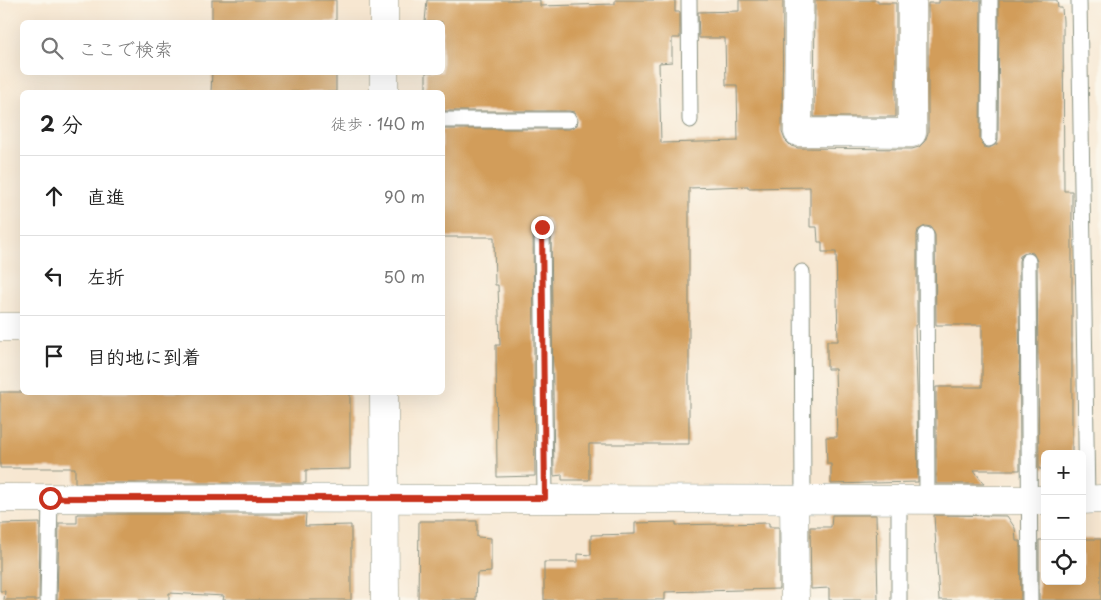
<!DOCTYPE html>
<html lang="ja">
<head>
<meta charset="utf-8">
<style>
  body { margin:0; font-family:"Playpen Sans","Klee One",sans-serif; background:#f2f2f2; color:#222 }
  .controls { position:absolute; right:15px; bottom:15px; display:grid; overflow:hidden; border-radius:8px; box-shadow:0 5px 20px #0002 }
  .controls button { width:45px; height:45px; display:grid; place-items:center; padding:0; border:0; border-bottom:1px solid #e0e0e0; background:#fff; color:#222; font:25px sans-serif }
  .stop { position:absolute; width:15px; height:15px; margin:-11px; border:4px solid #c8321e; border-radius:50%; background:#fff }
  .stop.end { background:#c8321e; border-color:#fff; box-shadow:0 1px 5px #0008 }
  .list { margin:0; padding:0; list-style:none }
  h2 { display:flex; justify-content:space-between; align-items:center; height:65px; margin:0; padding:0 20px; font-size:21px }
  h2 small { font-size:16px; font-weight:400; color:#767676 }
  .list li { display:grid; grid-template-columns:32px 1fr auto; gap:15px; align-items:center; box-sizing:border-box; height:80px; padding:0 20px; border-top:1px solid #e0e0e0 }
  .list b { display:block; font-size:19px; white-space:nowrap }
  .list em { font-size:16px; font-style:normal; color:#767676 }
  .icon { flex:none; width:28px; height:28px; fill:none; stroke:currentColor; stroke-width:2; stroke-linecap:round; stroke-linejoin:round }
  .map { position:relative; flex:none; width:1101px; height:600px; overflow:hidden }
  .search { position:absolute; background:#fff; box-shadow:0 5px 20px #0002; left:20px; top:20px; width:425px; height:55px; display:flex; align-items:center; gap:12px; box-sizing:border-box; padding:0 18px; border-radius:8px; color:#767676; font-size:19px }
  .panel { position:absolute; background:#fff; box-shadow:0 5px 20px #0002; left:20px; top:90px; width:425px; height:305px; border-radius:8px }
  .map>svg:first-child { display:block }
  .building { fill:#d29d5a }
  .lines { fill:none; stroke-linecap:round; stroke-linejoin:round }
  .service-casing { stroke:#8b9282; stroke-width:17 }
  .minor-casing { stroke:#8b9282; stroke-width:29 }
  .tertiary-casing { stroke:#8b9282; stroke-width:29 }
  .service { stroke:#fff; stroke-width:15 }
  .minor { stroke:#fff; stroke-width:28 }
  .tertiary { stroke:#fff; stroke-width:28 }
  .route { stroke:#c8321e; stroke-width:6 }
</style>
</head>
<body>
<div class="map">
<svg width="1101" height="600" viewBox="0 0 1101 600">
  <rect width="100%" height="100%" fill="#fbf7ec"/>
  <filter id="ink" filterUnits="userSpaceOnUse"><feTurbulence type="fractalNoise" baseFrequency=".02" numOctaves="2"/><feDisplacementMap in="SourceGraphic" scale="10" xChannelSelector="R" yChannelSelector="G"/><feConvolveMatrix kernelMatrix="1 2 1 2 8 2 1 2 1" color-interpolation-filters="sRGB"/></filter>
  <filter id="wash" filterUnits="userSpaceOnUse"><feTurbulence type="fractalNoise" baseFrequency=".0096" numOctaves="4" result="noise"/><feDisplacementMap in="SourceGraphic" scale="20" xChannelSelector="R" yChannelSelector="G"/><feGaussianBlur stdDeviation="1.12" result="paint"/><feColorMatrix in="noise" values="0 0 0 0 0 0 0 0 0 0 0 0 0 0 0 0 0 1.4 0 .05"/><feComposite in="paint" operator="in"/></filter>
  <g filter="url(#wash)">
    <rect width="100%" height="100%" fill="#f7e7d1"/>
    <g id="blocks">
      <g class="building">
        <rect x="212" y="0" width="124" height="22"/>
        <polygon points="427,0 540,0 540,6 615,4 615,0 675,0 675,12 680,12 680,38 672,38 672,62 659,63 661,143 738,141 737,85 726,85 725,38 699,38 698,12 739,11 739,0 783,0 782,132 785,140 791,146 798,148 912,149 919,147 925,141 928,133 928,3 939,3 939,0 981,0 980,139 984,147 989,148 997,144 998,139 999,0 1057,0 1058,8 1062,8 1063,21 1064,191 1072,191 1072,454 1045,454 1045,469 1039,469 1037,261 1033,253 1027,252 1020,256 1019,261 1020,470 974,470 984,484 936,484 936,387 982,387 982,325 936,325 935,235 931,227 925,226 918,230 917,235 917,325 915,325 917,387 918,482 831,484 831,464 827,464 826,437 837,437 835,369 827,369 827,341 838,341 836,252 822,252 822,242 818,242 817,227 810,227 810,187 748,188 748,186 689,188 689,444 589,444 589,480 562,480 562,475 554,476 551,227 547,219 541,218 534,222 533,227 535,476 497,477 496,345 500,345 498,285 495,285 494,237 442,237 442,129 569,129 577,125 578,120 574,112 569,111 442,111 442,92 426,92 426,72 442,72 442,22 425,22"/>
        <polygon points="815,0 878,0 878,3 896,3 896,117 814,117"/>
        <polygon points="212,72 336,72 336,92 211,92"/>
        <polygon points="0,392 350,392 350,469 306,470 306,483 75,483 75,468 0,468"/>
        <polygon points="77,514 306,514 305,526 351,525 351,600 223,600 224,596 169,593 169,600 57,600 59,523 77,523"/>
        <polygon points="832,515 876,515 878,600 829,600 829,588 811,589 810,527 831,527"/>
        <polygon points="934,515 1007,516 1015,528 1016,541 1020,541 1021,600 939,600"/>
        <polygon points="419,521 477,521 477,537 491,538 491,572 477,573 476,600 418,600"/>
        <polygon points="676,522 676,525 769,523 769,527 779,527 779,589 665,592 665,600 544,600 544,562 578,562 578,554 591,555 591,535 635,534 635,523"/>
        <polygon points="40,523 39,600 4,600 5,591 0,591 0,524"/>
        <polygon points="1082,539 1101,539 1101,600 1039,600 1039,540 1045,540 1045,581 1082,581"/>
      </g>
    </g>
  </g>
  <g filter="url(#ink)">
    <use href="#blocks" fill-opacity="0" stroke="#8b9282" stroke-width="1"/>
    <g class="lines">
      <g class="service-casing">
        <g id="service">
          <polyline points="689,0 690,120"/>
          <polyline points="1079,0 1087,500"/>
          <polyline points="442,120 569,120"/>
          <polyline points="989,139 990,0"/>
          <polyline points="542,227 545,499"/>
          <polyline points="926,235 927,499"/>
          <polyline points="1028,261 1030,600"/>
          <polyline points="802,272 803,500"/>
          <polyline points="899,500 899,600"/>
          <polyline points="48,600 50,498"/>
        </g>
      </g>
      <g class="minor-casing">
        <g id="minor">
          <polyline points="799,0 798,132 912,133 912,0"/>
          <polyline points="0,327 22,327"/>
          <polyline points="0,498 1045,500"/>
          <polyline points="794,500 795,600"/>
          <polyline points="1082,500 1101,499"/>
        </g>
      </g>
      <g class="tertiary-casing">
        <g id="tertiary">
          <polyline points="384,22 384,0"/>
          <polyline points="384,92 384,72"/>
          <polyline points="384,392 385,600"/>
        </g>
      </g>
      <use href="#service" class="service"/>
      <use href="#minor" class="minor"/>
      <use href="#tertiary" class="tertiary"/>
    </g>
  </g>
  <g class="lines" filter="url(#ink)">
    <polyline class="route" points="50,498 545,498 542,227"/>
  </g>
</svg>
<div class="controls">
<button>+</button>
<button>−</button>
<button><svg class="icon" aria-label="locate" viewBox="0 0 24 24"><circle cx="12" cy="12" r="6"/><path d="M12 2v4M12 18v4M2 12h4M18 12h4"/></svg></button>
</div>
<div class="stop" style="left:50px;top:498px"></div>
<div class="stop end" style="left:542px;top:227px"></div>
<div class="search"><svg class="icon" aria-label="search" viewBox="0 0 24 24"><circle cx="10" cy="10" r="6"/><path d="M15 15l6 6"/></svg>ここで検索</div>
<section class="panel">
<h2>2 分<small>徒歩 · 140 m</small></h2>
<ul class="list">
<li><svg class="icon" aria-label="ahead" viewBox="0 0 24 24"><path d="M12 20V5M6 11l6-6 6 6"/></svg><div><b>直進</b></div><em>90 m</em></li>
<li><svg class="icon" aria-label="left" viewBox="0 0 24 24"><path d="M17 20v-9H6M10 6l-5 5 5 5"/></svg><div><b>左折</b></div><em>50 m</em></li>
<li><svg class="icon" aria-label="arrive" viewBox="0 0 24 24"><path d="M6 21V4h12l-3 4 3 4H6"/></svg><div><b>目的地に到着</b></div></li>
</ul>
</section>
</div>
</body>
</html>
